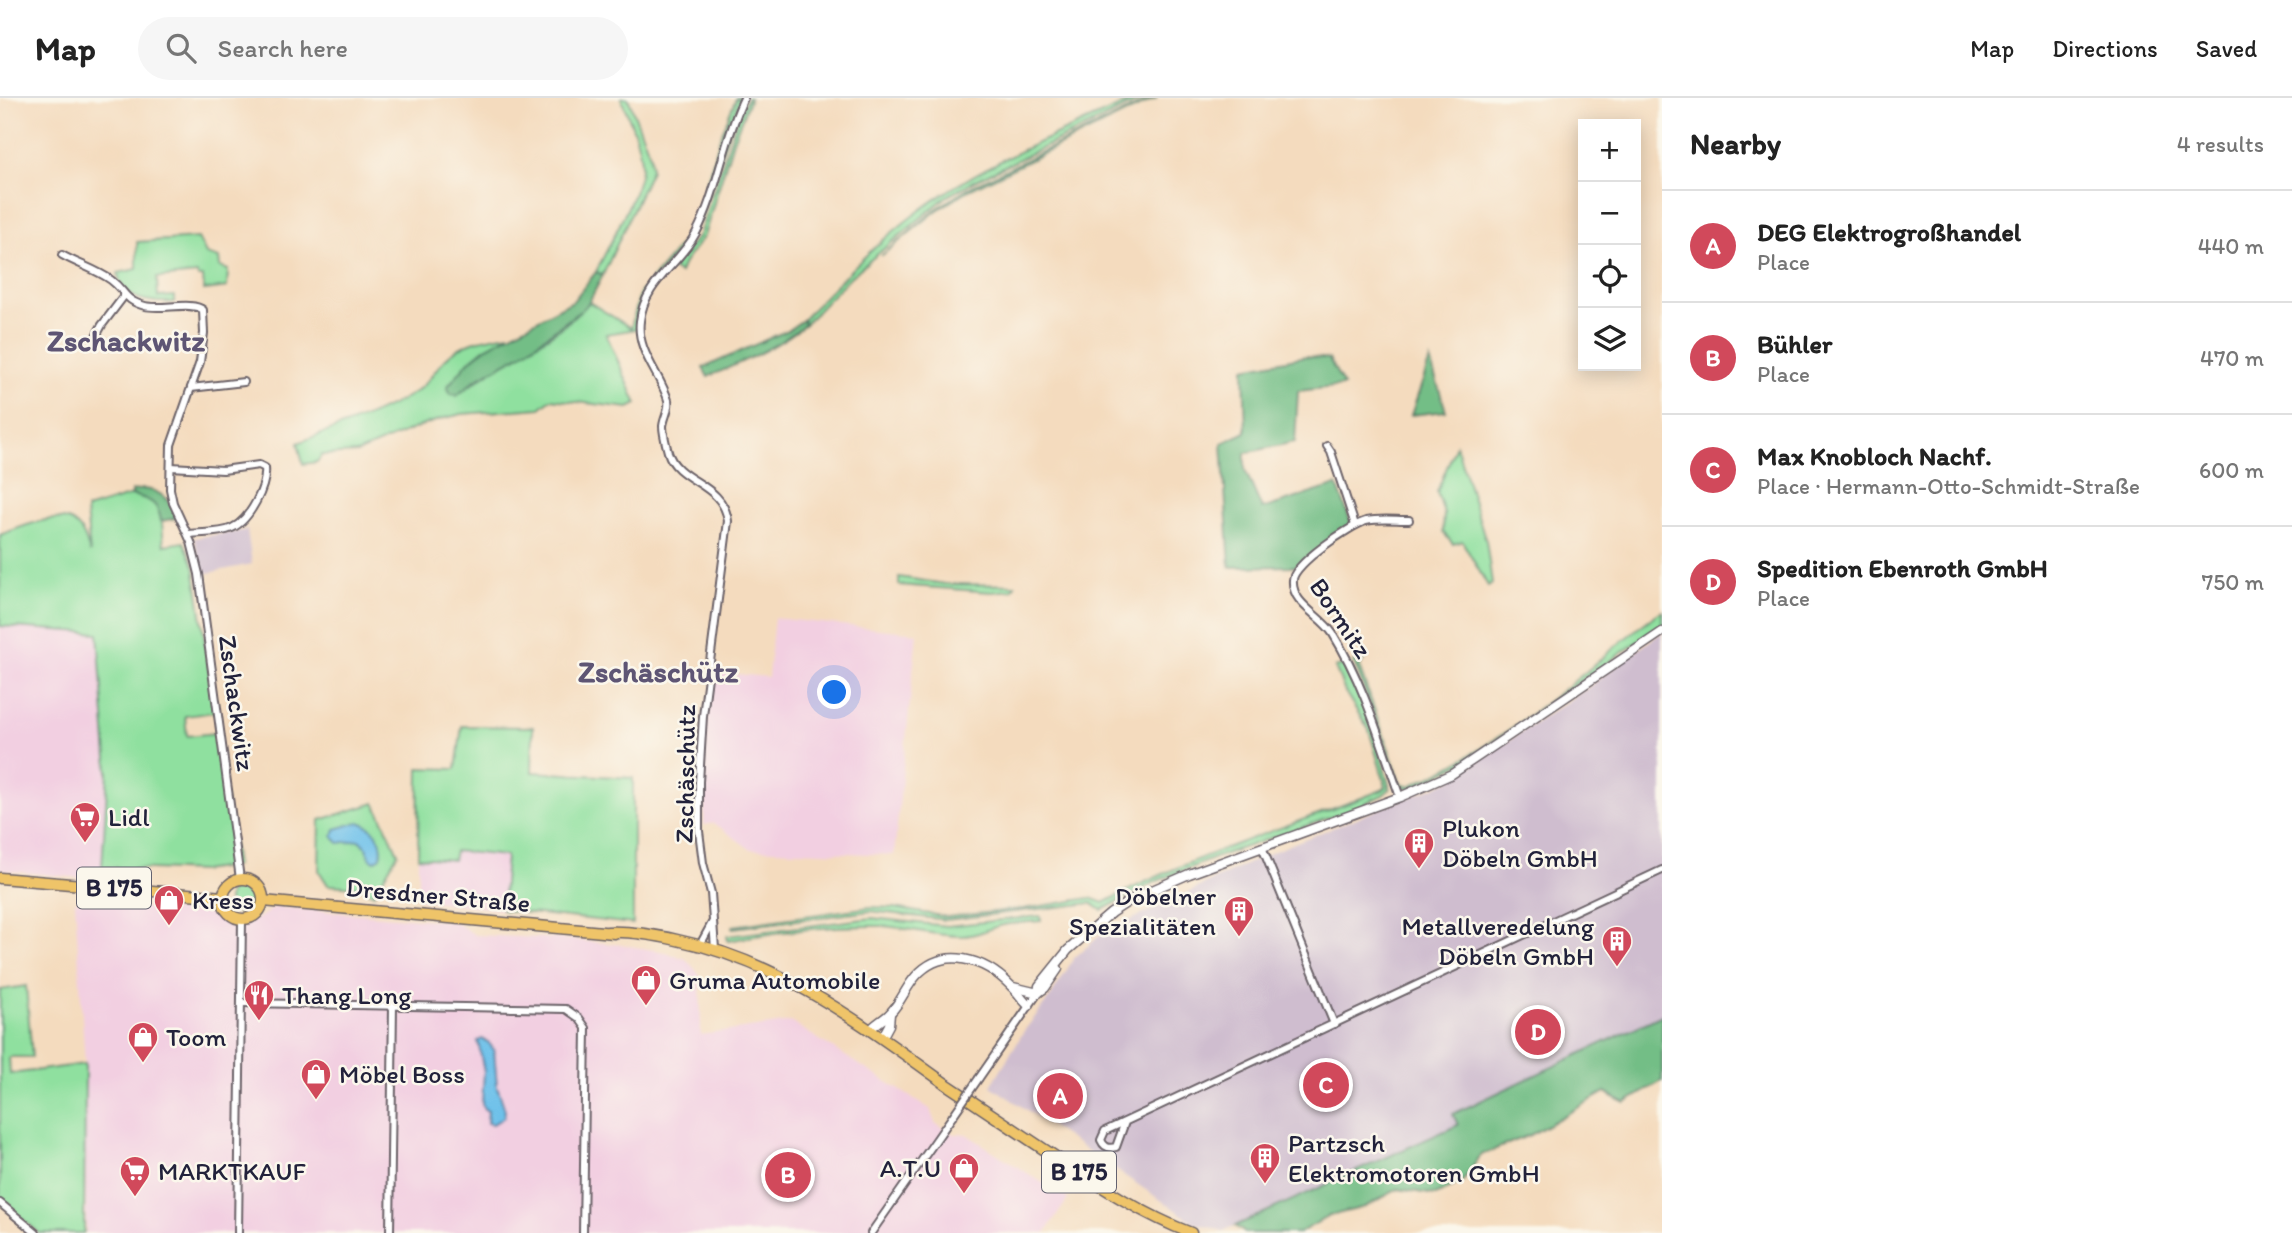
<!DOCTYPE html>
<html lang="en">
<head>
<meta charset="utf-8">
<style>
  body { margin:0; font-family:Itim,sans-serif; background:#f6f6f6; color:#222 }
  .controls { position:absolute; right:21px; top:21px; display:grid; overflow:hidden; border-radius:0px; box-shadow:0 4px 18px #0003 }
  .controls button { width:63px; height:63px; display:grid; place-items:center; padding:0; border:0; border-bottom:2px solid #e0e0e0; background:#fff; color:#222; font:35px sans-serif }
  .you { position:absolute; left:835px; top:595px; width:24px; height:24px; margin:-18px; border:5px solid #fff; border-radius:50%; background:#1a73e8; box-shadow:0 0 0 10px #1a73e833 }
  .badge { display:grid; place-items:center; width:46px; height:46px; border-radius:50%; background:#d1495b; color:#fff; font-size:23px; font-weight:700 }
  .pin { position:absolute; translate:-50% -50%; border:4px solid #fff; box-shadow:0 2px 7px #0006 }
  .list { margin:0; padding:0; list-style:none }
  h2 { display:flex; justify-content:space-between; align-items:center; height:91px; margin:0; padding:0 28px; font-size:30px }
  h2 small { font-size:23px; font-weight:400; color:#767676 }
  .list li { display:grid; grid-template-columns:46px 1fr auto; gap:21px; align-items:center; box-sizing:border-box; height:112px; padding:0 28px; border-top:2px solid #e0e0e0 }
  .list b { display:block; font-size:26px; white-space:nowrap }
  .list p { margin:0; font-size:23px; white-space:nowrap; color:#767676 }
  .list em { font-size:23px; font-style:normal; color:#767676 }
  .icon { flex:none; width:38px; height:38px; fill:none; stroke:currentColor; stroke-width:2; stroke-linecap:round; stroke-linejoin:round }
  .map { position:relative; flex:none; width:1662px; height:1135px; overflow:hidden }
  header { display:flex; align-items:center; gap:42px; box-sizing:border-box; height:98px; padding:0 35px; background:#fff; border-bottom:2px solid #e0e0e0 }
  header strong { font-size:33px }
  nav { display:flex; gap:38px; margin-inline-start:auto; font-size:24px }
  .search { width:490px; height:63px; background:#f6f6f6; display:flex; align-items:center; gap:18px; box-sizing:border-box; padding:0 24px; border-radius:38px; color:#767676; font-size:26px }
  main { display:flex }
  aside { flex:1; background:#fff }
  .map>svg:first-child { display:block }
  .built { fill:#f2cfe1 }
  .industrial { fill:#cfbdcf }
  .green { fill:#8fe09f; stroke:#58816d; stroke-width:2 }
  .forest { fill:#73be86; stroke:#4a7060; stroke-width:2 }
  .water { fill:#6ec1ea; stroke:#487292; stroke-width:2 }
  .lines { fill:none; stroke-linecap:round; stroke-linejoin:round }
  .minor-casing { stroke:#6c6369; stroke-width:10 }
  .tertiary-casing { stroke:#6c6369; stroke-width:11 }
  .primary-casing { stroke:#6c6369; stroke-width:13 }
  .minor { stroke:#fff; stroke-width:6 }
  .tertiary { stroke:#fff; stroke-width:8 }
  .primary { stroke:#efc469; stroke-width:10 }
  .minor-bridge-casing { stroke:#6c6369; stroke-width:10; stroke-linecap:butt }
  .minor-bridge { stroke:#fff; stroke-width:6 }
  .labels { text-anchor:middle; stroke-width:5; stroke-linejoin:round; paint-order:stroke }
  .shield { fill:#fbf7ec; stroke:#636270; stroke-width:2 }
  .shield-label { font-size:24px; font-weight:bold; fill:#22223b }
  .street-label { font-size:26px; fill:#22223b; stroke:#fbf7ec }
  .poi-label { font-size:26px; fill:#22223b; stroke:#fbf7ec; text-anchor:start }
  .quarter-label { font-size:30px; font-weight:bold; fill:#5e5574; stroke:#fbf7ec }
</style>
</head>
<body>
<header>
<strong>Map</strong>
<div class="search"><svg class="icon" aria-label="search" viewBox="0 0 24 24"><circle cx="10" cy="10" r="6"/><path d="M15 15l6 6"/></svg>Search here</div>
<nav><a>Map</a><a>Directions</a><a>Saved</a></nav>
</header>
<main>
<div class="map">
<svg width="1662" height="1135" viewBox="0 0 1662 1135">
  <rect width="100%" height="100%" fill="#fbf7ec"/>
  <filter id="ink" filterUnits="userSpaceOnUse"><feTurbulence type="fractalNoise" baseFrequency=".0143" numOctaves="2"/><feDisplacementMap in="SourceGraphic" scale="14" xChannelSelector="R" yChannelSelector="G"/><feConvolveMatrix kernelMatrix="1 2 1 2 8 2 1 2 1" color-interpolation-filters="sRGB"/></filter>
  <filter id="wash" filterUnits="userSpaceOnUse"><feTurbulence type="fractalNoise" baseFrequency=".00686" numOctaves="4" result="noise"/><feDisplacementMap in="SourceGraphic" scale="28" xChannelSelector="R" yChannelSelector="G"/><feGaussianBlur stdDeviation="1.57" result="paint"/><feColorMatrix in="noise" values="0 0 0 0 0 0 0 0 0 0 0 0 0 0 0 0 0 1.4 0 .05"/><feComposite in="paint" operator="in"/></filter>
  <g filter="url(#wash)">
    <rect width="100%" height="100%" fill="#f4dbbe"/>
    <g class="built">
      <polygon points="774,520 917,535 894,757 750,751 714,725 704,727 706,635 713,574 768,579"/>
      <polygon points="0,528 98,535 108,674 101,782 0,772"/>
      <polygon points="454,753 507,758 502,812 418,801 418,759 453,762"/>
      <polygon points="75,803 204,815 223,820 229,825 241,825 259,820 275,809 455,824 475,837 564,841 622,847 660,853 686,861 700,877 701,937 791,924 930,1011 935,1025 953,1036 966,1036 1068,1101 1045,1135 86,1135 85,966"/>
    </g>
    <g class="industrial">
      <polygon points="247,432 252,466 203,476 194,440"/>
      <polygon points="1662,534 1662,917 1454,1016 1459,1027 1223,1133 1195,1125 991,988 1024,933 1051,898 1074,860 1102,836 1272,754 1447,684 1586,591"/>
    </g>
    <g class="green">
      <path d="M621,0H628L650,57L651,72L603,177L596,174C606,152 642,89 641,68C641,45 629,21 621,0Z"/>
      <path d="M736,0H740L700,120L684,148L663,171L644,196L639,213L637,231L606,236L637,306L629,310L551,301L540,310L462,316L445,320L420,328L357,355L322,357L317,364L303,366L298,345C336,330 377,317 412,296C426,288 434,273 445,261C463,243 485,240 509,236L468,264L458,297C499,262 553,245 589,204L631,230L640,195L681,146L696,120L720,40Z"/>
      <polygon points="747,0 750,0 733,43 704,138 684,165 680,175 672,171 699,137 737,21"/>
      <path d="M1137,0H1145L974,83L946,99L850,179L805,226L803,222C847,173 902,120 959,86C1015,52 1078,28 1137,0Z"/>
      <polygon points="1153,0 1157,0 967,93 936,113 881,158 935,112 966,91"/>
      <path d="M198,140L206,156L219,160L220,169L228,172L227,189L204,192L203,179H198L197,176L157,180L158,199L174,198V204C153,205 120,203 118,175L137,171V144Z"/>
      <polygon points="1456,347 1486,443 1492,485 1488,488 1462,443 1453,446 1443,434 1444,416 1437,394"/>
      <path d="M132,397C138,399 145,399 150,402C164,408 162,434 164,447L184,444L194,467L215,614L185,618L187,638L216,635L236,768L201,773L102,769L108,674L98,535L0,528V437C19,430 58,412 75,426C84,433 87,445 90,455L86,411Z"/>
      <polygon points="899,479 945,486 1015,487 1012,492 991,494 899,487"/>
      <path d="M1662,513V527L1461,666L1419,687L1409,691L1400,688L1354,564L1364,562L1359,569L1401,685L1409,688C1472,662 1529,619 1582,577C1608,556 1633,531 1662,513Z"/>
      <path d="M1349,566L1376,638L1390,691L1383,697L1365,705L1366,707L1222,757L1157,783L1102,812L1091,805L946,822L871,813L732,830V828L871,809L894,810L947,819L1023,811L1090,800L1104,805C1192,757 1289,729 1382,692L1386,689L1369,632L1345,594L1335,570Z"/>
      <polygon points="462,628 533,629 532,674 633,680 633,826 502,812 506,758 455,753 453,762 418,759 419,670 456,671"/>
      <polygon points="375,705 398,755 374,796 360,789 328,787 319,773 320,722"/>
      <circle cx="243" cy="801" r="15"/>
      <path d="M1040,818L1041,823C1028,824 1015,825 1003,827C989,830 977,838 962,838C935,838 909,830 882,828C831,827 778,833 728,843L727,838L872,820L947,828Z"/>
      <polygon points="26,888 32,959 9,959 10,976 85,966 84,1135 39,1135 0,1102 0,892"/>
    </g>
    <g class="forest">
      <polygon points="596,174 603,177 589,204 583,211 522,256 475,282 458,297 451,296 447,289 468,264 485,250 573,203"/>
      <path d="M803,222L805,226C777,250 741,264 708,279L703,270L788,232Z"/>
      <polygon points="1306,258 1329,261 1344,288 1298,293 1295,344 1245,355 1245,372 1262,411 1337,387 1352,427 1295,468 1230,469 1222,345 1246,334 1244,270"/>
      <polygon points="1430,262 1446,313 1411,317"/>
      <path d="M143,391C162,392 170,403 178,420L161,423C158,403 149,402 132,397V393Z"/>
      <polygon points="1662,917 1662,983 1625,1005 1605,994 1532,1036 1481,1057 1463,1083 1436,1097 1398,1091 1365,1109 1329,1118 1299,1135 1245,1135 1235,1128 1458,1027 1453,1016"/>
    </g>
    <g class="water">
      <path d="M359,724C374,728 385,743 381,759L375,763L370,760L366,749L359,742L339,745L333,738L335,731Z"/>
      <polygon points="482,941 488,944 494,952 497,988 505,1012 504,1019 493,1026 487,1025 488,1013 484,1011 482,1005 484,974 478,943"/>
    </g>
  </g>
  <g filter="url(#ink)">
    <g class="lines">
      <g class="minor-casing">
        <g id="minor">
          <path d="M62,157C78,166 97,172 111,182C126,193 123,202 145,208C161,212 193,203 203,212L204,235L200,264L171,347L170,391L173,405L191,444L199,476L240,781"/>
          <polyline points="96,238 102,227 124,198"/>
          <polyline points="191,290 244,284"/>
          <polyline points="1327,348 1331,354 1355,427"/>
          <path d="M171,369L223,372L259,367L265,370C267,388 250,422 232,430C219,436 203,434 189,436"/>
          <path d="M1400,699C1380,643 1364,586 1333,536C1321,517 1291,506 1293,482C1293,466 1351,427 1366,423C1380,420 1395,422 1409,422"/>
          <polyline points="1262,749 1334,926"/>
          <polyline points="700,847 712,825"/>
          <path d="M715,851L711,795L703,765L699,733V684L703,618L728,423C723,384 677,385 668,354C666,346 663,336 663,328C664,319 670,311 668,302C661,277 636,253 640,223C644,184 679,167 696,135C718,93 723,43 744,0"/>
          <polyline points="242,905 566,911 579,920 586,930 583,1135"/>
          <polyline points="979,980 1038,895"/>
          <path d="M1125,1024L1116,1049C1108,1051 1104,1049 1101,1042L1105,1033L1662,772"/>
          <polyline points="0,1105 36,1135"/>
          <polyline points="238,1135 242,821"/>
          <polyline points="390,1135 393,907"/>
          <polyline points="871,1135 952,1019"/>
        </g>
      </g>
      <g class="tertiary-casing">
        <g id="tertiary">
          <polyline points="1013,889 1038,895"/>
          <polyline points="1038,895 1039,888 1068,852 1111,815 1134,800 1189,776 1400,699 1452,676 1662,534"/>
          <polyline points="1038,895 1045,890 1058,871"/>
          <path d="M870,932C876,925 885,921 891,914C901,904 906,889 916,878C944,847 985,861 1011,888C1018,894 1022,902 1029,908"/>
          <polyline points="882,940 889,927 890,916"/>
        </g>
      </g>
      <g class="primary-casing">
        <g id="primary">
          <polyline points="0,780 223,799"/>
          <circle cx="243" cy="801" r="20"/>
          <polyline points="263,803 614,835"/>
          <path d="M608,834C631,833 654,837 677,842C780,863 862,926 946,986C980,1009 1014,1031 1048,1054C1094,1084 1139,1115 1191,1135"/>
        </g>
      </g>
      <use href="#minor" class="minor"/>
      <use href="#tertiary" class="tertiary"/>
      <use href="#primary" class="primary"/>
      <g class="minor-bridge-casing">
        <polyline id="minor-bridge" points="952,1019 979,980"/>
      </g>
      <use href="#minor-bridge" class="minor-bridge"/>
    </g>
  </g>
  <defs>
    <g id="supermarket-pin" transform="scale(1.575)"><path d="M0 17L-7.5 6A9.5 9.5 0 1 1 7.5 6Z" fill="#d1495b" stroke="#fbf7ec"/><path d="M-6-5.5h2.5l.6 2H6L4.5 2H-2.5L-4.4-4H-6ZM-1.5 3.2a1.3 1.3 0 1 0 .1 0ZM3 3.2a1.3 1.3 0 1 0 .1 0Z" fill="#fff"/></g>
    <g id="building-pin" transform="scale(1.575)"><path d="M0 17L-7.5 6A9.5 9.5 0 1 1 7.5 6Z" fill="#d1495b" stroke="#fbf7ec"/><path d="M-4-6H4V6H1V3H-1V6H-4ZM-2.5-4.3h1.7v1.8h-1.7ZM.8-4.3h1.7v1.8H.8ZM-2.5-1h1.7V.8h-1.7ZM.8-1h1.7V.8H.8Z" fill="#fff"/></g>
    <g id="shop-pin" transform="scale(1.575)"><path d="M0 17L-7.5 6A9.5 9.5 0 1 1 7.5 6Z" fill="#d1495b" stroke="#fbf7ec"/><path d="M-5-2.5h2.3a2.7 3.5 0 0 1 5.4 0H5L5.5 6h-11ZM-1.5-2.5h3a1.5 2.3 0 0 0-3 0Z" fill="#fff"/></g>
    <g id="restaurant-pin" transform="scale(1.575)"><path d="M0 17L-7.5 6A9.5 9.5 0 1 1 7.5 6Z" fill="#d1495b" stroke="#fbf7ec"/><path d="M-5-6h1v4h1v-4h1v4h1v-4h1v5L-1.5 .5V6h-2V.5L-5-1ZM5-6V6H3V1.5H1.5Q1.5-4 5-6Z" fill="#fff"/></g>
  </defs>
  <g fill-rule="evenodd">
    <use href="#supermarket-pin" x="85" y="719"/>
    <use href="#building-pin" x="1419" y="745"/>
    <use href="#shop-pin" x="169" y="802"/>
    <use href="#building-pin" x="1239" y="813"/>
    <use href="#building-pin" x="1617" y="843"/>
    <use href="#shop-pin" x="646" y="882"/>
    <use href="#restaurant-pin" x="259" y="897"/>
    <use href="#shop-pin" x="143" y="939"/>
    <use href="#shop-pin" x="316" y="976"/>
    <use href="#building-pin" x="1265" y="1060"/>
    <use href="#shop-pin" x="964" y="1070"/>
    <use href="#supermarket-pin" x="135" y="1073"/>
  </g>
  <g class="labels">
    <g class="shield">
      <rect x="77" y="769.5" width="74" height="41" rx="5"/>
      <rect x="1042" y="1053.5" width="74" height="41" rx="5"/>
    </g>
    <g class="shield-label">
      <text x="114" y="798">B 175</text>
      <text x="1079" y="1082">B 175</text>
    </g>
    <g class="street-label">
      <text transform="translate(1341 520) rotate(56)" y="9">Bormitz</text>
      <text transform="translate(237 605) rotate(82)" y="9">Zschackwitz</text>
      <text transform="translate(685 676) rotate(-89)" y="9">Zschäschütz</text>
      <text transform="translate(438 797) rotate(5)" y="9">Dresdner Straße</text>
    </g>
    <g class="poi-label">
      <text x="108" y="728">Lidl</text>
      <text x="1442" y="739">Plukon<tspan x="1442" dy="30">Döbeln GmbH</tspan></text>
      <text x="1216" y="807" text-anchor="end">Döbelner<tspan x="1216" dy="30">Spezialitäten</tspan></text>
      <text x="192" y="811">Kress</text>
      <text x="1594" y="837" text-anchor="end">Metallveredelung<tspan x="1594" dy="30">Döbeln GmbH</tspan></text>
      <text x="669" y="891">Gruma Automobile</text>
      <text x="282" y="906">Thang Long</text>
      <text x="166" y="948">Toom</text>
      <text x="339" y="985">Möbel Boss</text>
      <text x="1288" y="1054">Partzsch<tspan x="1288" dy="30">Elektromotoren GmbH</tspan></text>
      <text x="941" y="1079" text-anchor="end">A.T.U</text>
      <text x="158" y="1082">MARKTKAUF</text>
    </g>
    <g class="quarter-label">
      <text x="126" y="253">Zschackwitz</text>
      <text x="658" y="584">Zschäschütz</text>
    </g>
  </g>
</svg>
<div class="controls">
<button>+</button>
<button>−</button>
<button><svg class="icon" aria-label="locate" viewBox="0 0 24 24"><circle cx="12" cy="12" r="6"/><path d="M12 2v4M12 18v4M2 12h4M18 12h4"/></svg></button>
<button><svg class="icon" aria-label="layers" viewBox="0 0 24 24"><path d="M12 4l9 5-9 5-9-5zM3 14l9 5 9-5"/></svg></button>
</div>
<div class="you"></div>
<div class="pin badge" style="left:1060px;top:998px">A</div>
<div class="pin badge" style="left:788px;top:1077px">B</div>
<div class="pin badge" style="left:1326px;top:987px">C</div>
<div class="pin badge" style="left:1538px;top:934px">D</div>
</div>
<aside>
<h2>Nearby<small>4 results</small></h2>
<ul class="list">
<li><span class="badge">A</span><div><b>DEG Elektrogroßhandel</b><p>Place</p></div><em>440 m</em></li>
<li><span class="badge">B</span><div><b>Bühler</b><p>Place</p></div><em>470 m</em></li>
<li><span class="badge">C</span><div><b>Max Knobloch Nachf.</b><p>Place · Hermann-Otto-Schmidt-Straße</p></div><em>600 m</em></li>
<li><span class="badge">D</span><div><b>Spedition Ebenroth GmbH</b><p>Place</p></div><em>750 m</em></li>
</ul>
</aside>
</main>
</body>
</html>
